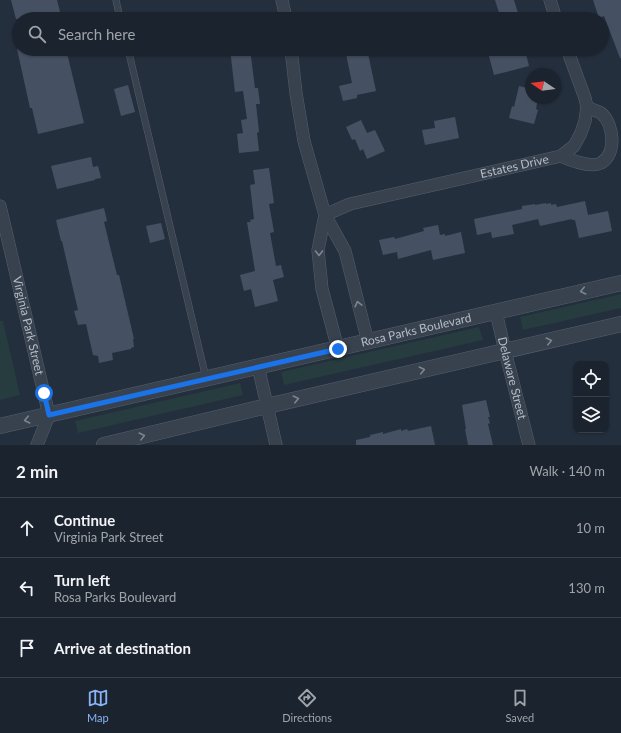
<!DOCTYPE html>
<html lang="en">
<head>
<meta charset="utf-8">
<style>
  body { margin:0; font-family:Lato,sans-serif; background:#242b36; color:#f1f3f6 }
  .controls { position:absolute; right:12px; bottom:12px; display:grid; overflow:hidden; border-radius:8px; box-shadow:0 1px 3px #0004 }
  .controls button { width:36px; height:36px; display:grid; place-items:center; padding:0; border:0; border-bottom:1px solid #39404a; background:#1b232e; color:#f1f3f6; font:20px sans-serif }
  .compass { position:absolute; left:525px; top:68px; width:36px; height:36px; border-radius:50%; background:#1b232e; box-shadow:0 1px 3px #0004; rotate:283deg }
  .stop { position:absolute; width:12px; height:12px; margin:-9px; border:3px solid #1a73e8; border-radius:50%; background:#fff }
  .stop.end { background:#1a73e8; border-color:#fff; box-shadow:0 1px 4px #0008 }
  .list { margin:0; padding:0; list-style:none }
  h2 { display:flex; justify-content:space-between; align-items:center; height:52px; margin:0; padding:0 16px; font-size:17px }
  h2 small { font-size:13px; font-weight:400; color:#a0a4aa }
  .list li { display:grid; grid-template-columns:26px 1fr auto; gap:12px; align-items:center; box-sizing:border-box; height:60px; padding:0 16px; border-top:1px solid #39404a }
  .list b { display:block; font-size:15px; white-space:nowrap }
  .list p { margin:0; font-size:13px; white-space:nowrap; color:#a0a4aa }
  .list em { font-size:13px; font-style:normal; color:#a0a4aa }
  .icon { flex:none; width:22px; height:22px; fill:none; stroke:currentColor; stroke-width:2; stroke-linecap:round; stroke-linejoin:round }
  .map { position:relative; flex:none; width:621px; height:445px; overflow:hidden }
  .search { position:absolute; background:#1b232e; box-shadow:0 1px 3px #0004; left:12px; right:12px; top:12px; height:44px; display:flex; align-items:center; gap:10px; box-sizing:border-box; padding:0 14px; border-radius:22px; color:#a0a4aa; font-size:15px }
  .sheet { height:232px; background:#1b232e }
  nav { display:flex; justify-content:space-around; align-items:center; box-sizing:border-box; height:56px; border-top:1px solid #39404a; background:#1b232e; font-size:11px; color:#a0a4aa }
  nav a { display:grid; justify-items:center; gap:2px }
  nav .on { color:#8ab4f8 }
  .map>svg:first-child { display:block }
  .green { fill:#263c3f }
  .building { fill:#455162 }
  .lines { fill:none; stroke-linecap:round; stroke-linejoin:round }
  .service-casing { stroke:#565f6c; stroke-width:7 }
  .minor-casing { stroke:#565f6c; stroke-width:13 }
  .tertiary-casing { stroke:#565f6c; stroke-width:16 }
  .service { stroke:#38414e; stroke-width:6 }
  .minor { stroke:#38414e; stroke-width:12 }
  .tertiary { stroke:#38414e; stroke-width:15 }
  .oneway { stroke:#7c8592 }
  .route { stroke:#1a73e8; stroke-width:5 }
  .labels { text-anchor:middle; stroke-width:3; stroke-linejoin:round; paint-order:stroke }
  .street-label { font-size:12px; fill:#b4bcc9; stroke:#1d2633 }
</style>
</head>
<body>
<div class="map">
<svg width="621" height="445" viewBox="0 0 621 445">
  <rect width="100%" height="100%" fill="#242f3e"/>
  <g class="green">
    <polygon points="621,294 621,308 523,330 520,317"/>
    <polygon points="0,321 3,321 20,395 0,400"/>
    <polygon points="479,327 483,340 284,385 281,372"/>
    <polygon points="240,383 243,395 78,433 75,421"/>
  </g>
  <g class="building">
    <polygon points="11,0 57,0 60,12 55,13 56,14 33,19 16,19"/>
    <polygon points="495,0 514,0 518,13 501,19"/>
    <polygon points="593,0 621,0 621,58 620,58 604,16 599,18"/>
    <polygon points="17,49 66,49 84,123 38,134 32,108 30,108"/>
    <polygon points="230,49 250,49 255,88 258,88 260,104 256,104 259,132 257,133 259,151 239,153 237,134 243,133 241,120 247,119 243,91 235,92"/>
    <polygon points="345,49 367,49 376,91 357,95 357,98 343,101 339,86 352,83"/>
    <polygon points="487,49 512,49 513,53 525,50 529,66 494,75"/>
    <polygon points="128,85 135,112 121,116 114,89"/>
    <polygon points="519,86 531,89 531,98 538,98 536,109 538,110 534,124 509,118 512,106 514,107"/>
    <polygon points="455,117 459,138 425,145 422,130 435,128 434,121"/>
    <polygon points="361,120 367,133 375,130 385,151 367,159 363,149 360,151 355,139 352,140 346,127"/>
    <polygon points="91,157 93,167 98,166 101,178 95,179 95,180 57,189 51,166"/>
    <polygon points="269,168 274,203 269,204 274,232 270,233 276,266 281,265 284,277 273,280 278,301 255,307 251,289 244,291 240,275 255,271 247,222 251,222 250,220 254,219 250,185 255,184 253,170"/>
    <polygon points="585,201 588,215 608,211 612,231 579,238 575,220 572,220 572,219 540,226 538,219 512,225 514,234 492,238 491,232 477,235 474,219 522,209 522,206 535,204 535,205 546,203 546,204 551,203 551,205 556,204 557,207"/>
    <polygon points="104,208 107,221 104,222 117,275 119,275 134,339 133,339 134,347 131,348 131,349 112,353 113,360 99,363 98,356 93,355 86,324 78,325 74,311 78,310 62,241 61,241 56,220"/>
    <polygon points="161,223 165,239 150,243 146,226"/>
    <polygon points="438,225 440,235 445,234 445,236 461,232 465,253 433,260 431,250 398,259 397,252 383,255 379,240 394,237 395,239 424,231 423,228"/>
    <polygon points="486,400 490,417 488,417 490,423 488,424 493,445 468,445 465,429 466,429 462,405"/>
    <polygon points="431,426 435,445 356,445 356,440 370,437 370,435 383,432 383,434 401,429 401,431 407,429 408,431"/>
  </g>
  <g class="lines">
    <g class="service-casing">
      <g id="service">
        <polyline points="116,0 120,19"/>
        <polyline points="128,49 206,378"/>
      </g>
    </g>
    <g class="minor-casing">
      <g id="minor">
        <polyline points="282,0 286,19"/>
        <polyline points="550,0 556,19"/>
        <polyline points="291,49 296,93 304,141 325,215 345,251 368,342"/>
        <path d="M561,156C570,160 591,168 601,163C617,154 614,124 601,113C597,111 591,109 587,107"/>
        <path id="s1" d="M0,206L49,415L37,445"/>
        <path id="s2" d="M325,215L350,204L561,156L574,146L581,133L585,121L587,107L585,98L567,49"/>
        <polyline points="325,215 318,250 322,289 338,349"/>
        <path id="s3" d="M496,312L505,351L529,445"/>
        <polyline points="258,366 276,445"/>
      </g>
    </g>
    <g class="tertiary-casing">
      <g id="tertiary">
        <path id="s4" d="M0,426L621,283"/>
        <polyline points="104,445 267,406 621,324"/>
      </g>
    </g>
    <use href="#service" class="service"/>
    <use href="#minor" class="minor"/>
    <use href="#tertiary" class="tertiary"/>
  </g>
  <defs><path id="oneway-chevron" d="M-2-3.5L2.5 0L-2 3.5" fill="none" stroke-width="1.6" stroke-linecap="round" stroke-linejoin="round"/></defs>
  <g class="oneway">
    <use href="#oneway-chevron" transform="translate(319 253) rotate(89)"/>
    <use href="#oneway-chevron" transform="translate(583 291) rotate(167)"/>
    <use href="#oneway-chevron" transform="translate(358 304) rotate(-104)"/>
    <use href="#oneway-chevron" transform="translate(549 341) rotate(-13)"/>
    <use href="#oneway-chevron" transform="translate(422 370) rotate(-13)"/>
    <use href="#oneway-chevron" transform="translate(296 399) rotate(-13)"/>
    <use href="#oneway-chevron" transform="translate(27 420) rotate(167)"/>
    <use href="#oneway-chevron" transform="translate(142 436) rotate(-14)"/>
  </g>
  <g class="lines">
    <polyline class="route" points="44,393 49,415 338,349"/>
  </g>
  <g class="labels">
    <g class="street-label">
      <text dy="4" stroke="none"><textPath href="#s2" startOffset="196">Estates Drive</textPath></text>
      <text dy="4" stroke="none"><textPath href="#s1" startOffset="123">Virginia Park Street</textPath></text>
      <text dy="4" stroke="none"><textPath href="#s4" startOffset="427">Rosa Parks Boulevard</textPath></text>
      <text dy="4" stroke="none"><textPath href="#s3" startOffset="68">Delaware Street</textPath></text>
    </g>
  </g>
</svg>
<div class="controls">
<button><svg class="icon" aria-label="locate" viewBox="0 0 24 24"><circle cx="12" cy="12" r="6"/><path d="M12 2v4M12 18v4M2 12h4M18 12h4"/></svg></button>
<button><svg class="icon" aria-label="layers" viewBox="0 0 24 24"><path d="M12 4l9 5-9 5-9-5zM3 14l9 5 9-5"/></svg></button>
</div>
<svg class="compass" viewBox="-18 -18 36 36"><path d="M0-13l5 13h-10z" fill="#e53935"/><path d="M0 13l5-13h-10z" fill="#a0a4aa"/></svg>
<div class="stop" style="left:44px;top:393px"></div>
<div class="stop end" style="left:338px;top:349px"></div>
<div class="search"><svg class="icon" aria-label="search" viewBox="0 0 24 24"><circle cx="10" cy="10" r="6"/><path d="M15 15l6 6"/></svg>Search here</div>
</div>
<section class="sheet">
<h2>2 min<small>Walk · 140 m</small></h2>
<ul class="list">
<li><svg class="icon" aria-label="ahead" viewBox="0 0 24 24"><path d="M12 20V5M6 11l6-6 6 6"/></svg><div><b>Continue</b><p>Virginia Park Street</p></div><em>10 m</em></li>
<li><svg class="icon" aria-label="left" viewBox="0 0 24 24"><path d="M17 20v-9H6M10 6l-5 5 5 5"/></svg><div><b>Turn left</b><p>Rosa Parks Boulevard</p></div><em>130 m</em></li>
<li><svg class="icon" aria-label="arrive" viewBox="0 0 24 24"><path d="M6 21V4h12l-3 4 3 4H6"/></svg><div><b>Arrive at destination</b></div></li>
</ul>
</section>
<nav>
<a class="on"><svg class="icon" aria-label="map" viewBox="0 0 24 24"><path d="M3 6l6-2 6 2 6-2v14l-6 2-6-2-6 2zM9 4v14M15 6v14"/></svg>Map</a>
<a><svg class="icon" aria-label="directions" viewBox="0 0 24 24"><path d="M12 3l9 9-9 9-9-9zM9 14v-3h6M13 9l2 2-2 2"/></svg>Directions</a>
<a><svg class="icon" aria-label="saved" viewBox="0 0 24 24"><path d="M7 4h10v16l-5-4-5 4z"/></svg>Saved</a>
</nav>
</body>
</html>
